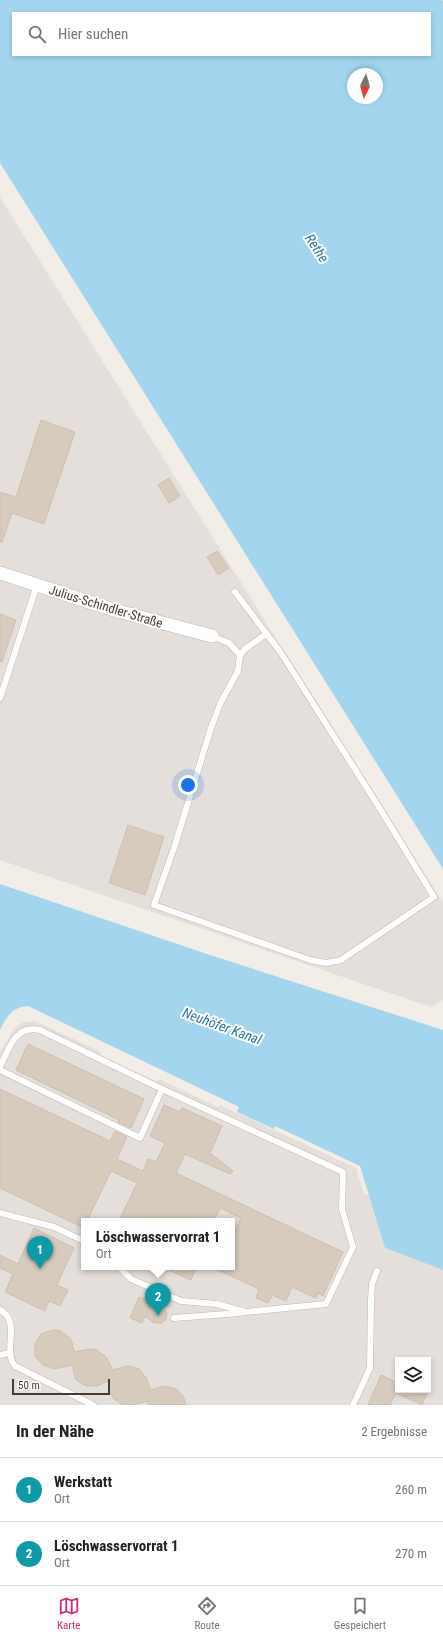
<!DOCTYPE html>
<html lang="de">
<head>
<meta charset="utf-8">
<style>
  body { margin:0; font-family:"Roboto Condensed",sans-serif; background:#f2f2f2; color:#202124 }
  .controls { position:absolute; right:12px; bottom:12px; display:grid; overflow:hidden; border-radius:0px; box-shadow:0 2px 6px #0003 }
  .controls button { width:36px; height:36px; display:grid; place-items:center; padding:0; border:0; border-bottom:1px solid #e0e0e0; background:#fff; color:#202124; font:20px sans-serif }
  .compass { position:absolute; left:347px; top:68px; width:36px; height:36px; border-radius:50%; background:#fff; box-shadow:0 2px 6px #0003; rotate:185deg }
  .scale { position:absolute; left:12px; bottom:10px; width:98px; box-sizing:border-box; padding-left:4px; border:2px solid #453d35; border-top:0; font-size:11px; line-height:14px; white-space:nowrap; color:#453d35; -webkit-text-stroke:3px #fff; paint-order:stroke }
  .you { position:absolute; left:188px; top:785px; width:14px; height:14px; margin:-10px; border:3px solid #fff; border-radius:50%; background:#1a73e8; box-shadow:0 0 0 6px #1a73e833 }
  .badge { display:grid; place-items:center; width:26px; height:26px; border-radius:50%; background:#db2777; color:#fff; font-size:13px; font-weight:700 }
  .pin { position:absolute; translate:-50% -33px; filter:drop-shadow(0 1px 2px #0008) }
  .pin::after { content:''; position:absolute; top:21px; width:14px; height:12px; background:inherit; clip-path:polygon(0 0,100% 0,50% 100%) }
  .popup { position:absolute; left:81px; top:1218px; width:154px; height:52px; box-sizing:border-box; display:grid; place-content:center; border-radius:0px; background:#fff; filter:drop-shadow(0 1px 3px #0005); font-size:13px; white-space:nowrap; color:#757577 }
  .popup b { font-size:15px; color:#202124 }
  .popup::after { content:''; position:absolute; left:50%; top:100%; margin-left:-8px; border:8px solid transparent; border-top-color:#fff }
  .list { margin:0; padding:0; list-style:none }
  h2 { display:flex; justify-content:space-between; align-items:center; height:52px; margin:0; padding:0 16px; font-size:17px }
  h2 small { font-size:13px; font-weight:400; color:#757577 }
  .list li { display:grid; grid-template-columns:26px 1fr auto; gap:12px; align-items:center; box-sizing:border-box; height:64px; padding:0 16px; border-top:1px solid #e0e0e0 }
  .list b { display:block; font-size:15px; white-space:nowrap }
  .list p { margin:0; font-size:13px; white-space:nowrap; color:#757577 }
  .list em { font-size:13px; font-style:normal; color:#757577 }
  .icon { flex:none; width:22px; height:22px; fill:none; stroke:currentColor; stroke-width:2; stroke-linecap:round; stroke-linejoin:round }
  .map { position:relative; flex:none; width:443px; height:1405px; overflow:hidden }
  .search { position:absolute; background:#fff; box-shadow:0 2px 6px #0003; left:12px; right:12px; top:12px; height:44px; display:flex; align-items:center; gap:10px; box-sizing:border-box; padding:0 14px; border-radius:0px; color:#757577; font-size:15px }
  .sheet { height:180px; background:#fff }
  nav { display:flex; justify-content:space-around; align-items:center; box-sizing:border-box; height:56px; border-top:1px solid #e0e0e0; background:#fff; font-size:11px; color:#757577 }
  nav a { display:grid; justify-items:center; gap:2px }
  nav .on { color:#db2777 }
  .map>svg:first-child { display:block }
  .industrial { fill:#e5dfdb; fill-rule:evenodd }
  .water { fill:#a3d6ee; fill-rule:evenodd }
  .building { fill:#d7cbbe; stroke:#cebfaf }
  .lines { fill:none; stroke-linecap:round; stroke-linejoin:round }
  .service-casing { stroke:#c1b7ac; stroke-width:7 }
  .minor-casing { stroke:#c1b7ac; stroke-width:14 }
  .service { stroke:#fff; stroke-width:6 }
  .minor { stroke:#fff; stroke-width:13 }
  .labels { text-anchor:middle; stroke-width:4; stroke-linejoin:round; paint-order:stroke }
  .street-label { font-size:13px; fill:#453d35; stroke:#fff }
  .water-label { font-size:14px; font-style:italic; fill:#2e799e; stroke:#fff }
</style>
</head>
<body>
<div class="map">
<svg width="443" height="1405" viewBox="0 0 443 1405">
  <rect width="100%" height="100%" fill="#f2ede6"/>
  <g class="industrial">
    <polygon points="0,197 272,632 376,795 443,903 443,1000 431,1007 0,860"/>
    <path d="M33,1021L40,1023L101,1052L100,1055L157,1082L159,1079L218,1107L220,1105L356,1168L364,1194L370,1196L385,1248L443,1270V1405H0V1052L14,1029L22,1023ZM84,1221H232V1267H84ZM398,1360H428V1390H398Z"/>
  </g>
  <g class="water">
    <path d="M0,0H441L443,2V869L0,163ZM13,13H430V55H13ZM353,74H377V98H353Z"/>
    <path d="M0,884L207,954L443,1030V1270L385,1248L360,1166L275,1126L274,1129L237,1112L239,1107L28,1006C12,1007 7,1016 0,1030Z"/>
  </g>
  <g class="building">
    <polygon points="41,420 75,432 44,524 12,513 2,542 0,542 0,492 16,497"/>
    <polygon points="169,478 180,496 169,503 158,485"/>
    <polygon points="217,551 229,568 218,575 207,557"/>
    <polygon points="0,614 16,620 2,662 0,661"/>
    <polygon points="128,825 164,837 145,895 109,883"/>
    <polygon points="28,1044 144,1099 131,1128 118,1122 119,1120 16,1070"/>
    <polygon points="0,1089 110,1141 115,1131 127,1137 117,1159 143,1171 148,1159 156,1162 165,1143 150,1136 164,1105 180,1112 182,1108 222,1126 210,1153 233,1171 230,1174 185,1154 176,1173 343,1252 323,1296 318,1293 316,1298 292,1287 286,1301 272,1295 268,1303 256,1298 259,1289 212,1267 232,1267 232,1237 241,1218 220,1208 214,1221 119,1221 137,1183 111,1171 87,1221 84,1221 84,1228 0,1188"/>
    <polygon points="34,1228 74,1248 57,1285 68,1290 60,1306 49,1301 45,1311 5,1292 13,1274 0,1268 0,1255 18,1264"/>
    <polygon points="162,1267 197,1267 191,1280"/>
    <polygon points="139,1297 152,1302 150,1304 162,1307 165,1310 167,1314 166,1319 162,1323 154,1323 145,1316 142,1323 130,1318"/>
    <polygon points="53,1330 59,1330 69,1337 72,1342 74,1352 91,1349 97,1350 106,1357 113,1370 128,1366 139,1369 147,1379 150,1390 165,1386 177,1389 184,1398 186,1405 148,1405 148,1401 133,1405 123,1405 114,1399 110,1393 108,1381 97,1386 86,1386 76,1380 72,1365 54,1369 43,1365 35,1356 35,1344 41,1334"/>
    <polygon points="381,1375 398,1383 397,1390 428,1390 422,1405 396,1393 390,1405 368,1405"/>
  </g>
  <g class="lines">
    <g class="service-casing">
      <g id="service">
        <polyline points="212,636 229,643 240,655 238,671 221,702 211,728 175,845 154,905 310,960 326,963 341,960 434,897 377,804 281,653 235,592"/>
        <polyline points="240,655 245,649 266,634"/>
        <polyline points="0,698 37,585"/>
        <path d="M0,1067C6,1055 13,1033 27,1030C31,1029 36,1029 40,1030L162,1089L343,1172L342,1209L353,1247L326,1304L245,1312L217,1304L181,1301L131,1279L119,1267"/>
        <polyline points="0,1070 140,1138 162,1089"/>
        <polyline points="0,1213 54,1227 84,1241"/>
        <path d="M0,1310C22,1322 2,1350 15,1366L93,1405"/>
        <polyline points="174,1318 240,1313"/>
        <polyline points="0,1355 9,1353"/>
        <polyline points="353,1405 370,1368 371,1301 372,1284 377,1271"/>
      </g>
    </g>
    <g class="minor-casing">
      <polyline id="minor" points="0,573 114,610 212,636"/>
    </g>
    <use href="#service" class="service"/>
    <use href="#minor" class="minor"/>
  </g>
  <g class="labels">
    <g class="street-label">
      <text transform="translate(106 606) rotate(17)" y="5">Julius-Schindler-Straße</text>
    </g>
    <g class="water-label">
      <text transform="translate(317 248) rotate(57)" y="5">Rethe</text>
      <text transform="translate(222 1026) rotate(20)" y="5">Neuhöfer Kanal</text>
    </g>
  </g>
</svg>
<div class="controls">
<button><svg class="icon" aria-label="layers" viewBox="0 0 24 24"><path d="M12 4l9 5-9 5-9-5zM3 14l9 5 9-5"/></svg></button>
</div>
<svg class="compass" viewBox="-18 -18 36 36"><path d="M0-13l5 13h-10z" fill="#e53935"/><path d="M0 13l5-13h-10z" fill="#757577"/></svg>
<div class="scale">50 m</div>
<div class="you"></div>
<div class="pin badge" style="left:40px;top:1269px;background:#0f9aa8">1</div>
<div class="pin badge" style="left:158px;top:1316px;background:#0f9aa8">2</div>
<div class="popup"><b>Löschwasservorrat 1</b>Ort</div>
<div class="search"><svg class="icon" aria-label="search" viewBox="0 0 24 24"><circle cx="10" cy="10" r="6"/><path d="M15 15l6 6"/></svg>Hier suchen</div>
</div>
<section class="sheet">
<h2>In der Nähe<small>2 Ergebnisse</small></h2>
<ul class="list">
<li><span class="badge" style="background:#0f9aa8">1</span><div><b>Werkstatt</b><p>Ort</p></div><em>260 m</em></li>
<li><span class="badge" style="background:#0f9aa8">2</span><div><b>Löschwasservorrat 1</b><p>Ort</p></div><em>270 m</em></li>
</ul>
</section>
<nav>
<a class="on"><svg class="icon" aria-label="map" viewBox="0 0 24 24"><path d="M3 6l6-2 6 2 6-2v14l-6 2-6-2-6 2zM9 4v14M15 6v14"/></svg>Karte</a>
<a><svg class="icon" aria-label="directions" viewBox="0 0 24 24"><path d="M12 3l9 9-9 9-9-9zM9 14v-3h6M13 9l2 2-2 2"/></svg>Route</a>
<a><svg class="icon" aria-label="saved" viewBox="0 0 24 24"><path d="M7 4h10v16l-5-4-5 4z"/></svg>Gespeichert</a>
</nav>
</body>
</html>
